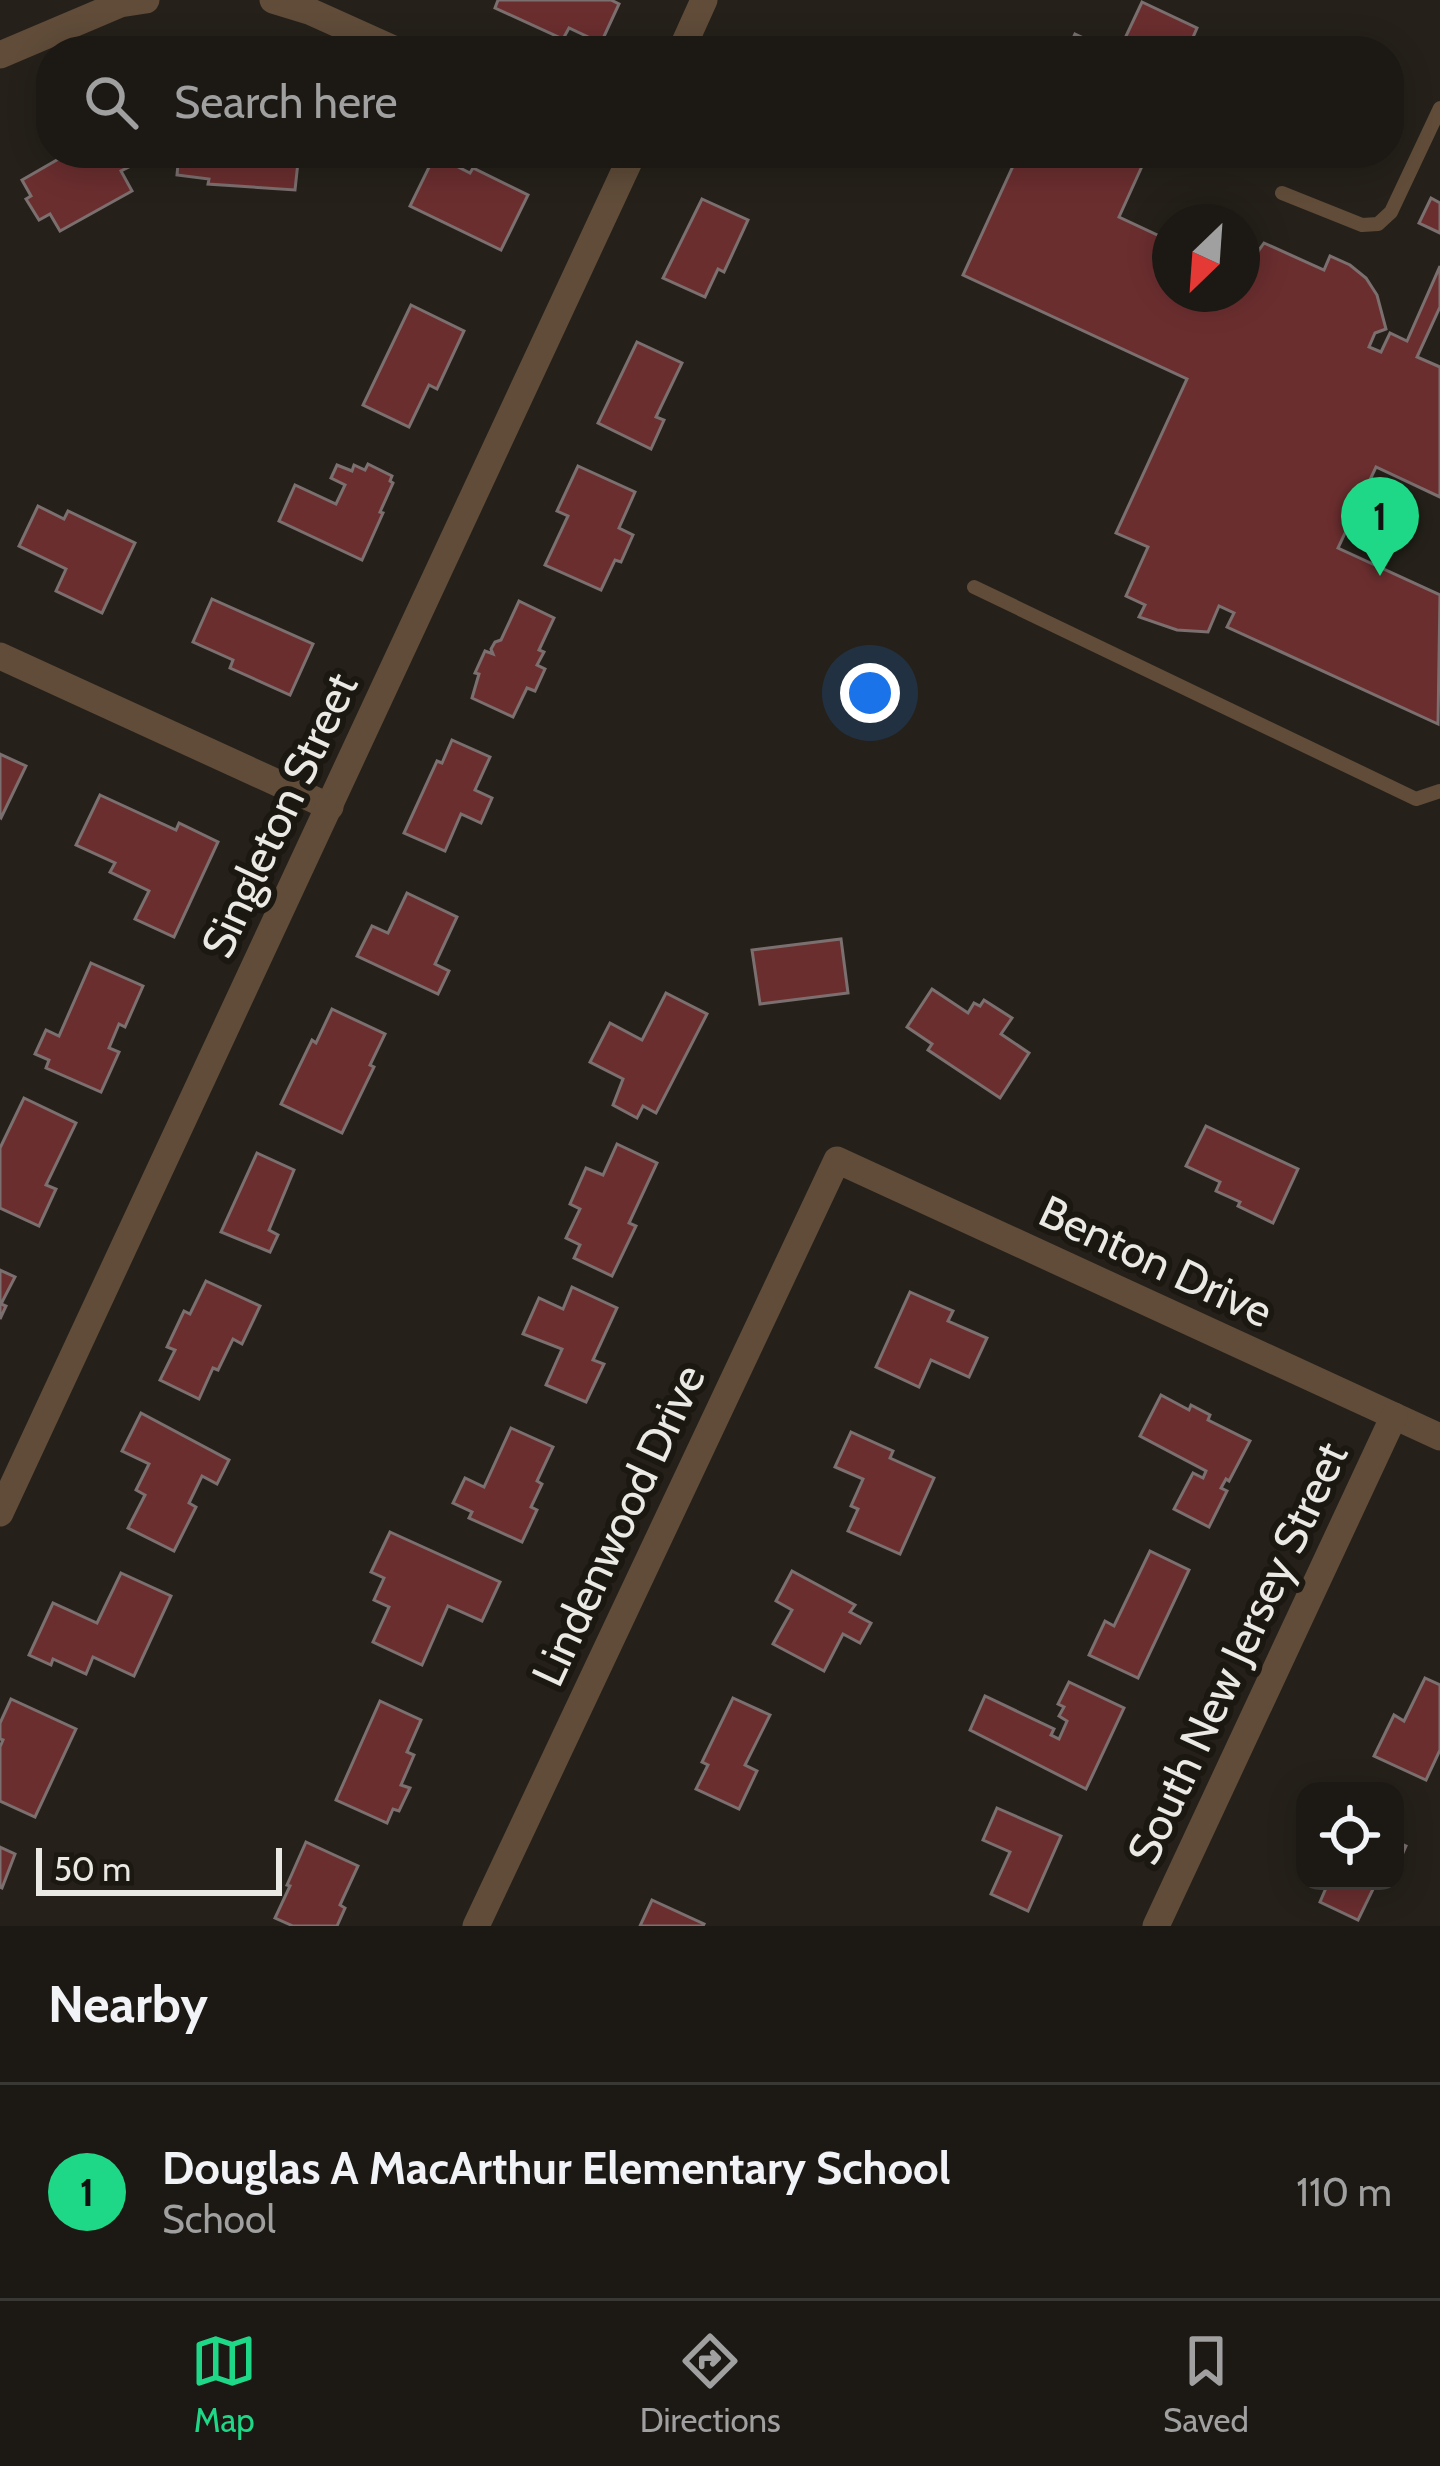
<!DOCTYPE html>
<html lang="en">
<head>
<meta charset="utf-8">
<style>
  body { margin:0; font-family:Cabin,sans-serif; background:#25221d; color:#f1f3f6 }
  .controls { position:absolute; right:36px; bottom:36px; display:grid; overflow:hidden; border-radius:24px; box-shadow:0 6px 30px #0003 }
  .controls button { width:108px; height:108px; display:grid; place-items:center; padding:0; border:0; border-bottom:3px solid #3a3834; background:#1c1914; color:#f1f3f6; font:60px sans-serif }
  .compass { position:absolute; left:1152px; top:204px; width:108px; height:108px; border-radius:50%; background:#1c1914; box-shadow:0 6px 30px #0003; rotate:205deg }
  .scale { position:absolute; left:36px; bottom:30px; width:246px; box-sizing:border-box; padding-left:12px; border:6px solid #ebe9e4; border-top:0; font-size:33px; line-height:42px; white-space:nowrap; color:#ebe9e4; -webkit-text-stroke:9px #1b1711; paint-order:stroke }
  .you { position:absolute; left:870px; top:693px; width:42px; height:42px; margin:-30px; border:9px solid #fff; border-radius:50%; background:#1a73e8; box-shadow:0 0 0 18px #1a73e833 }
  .badge { display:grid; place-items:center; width:78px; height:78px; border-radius:50%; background:#1fd887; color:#111; font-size:39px; font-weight:700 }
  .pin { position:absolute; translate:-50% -99px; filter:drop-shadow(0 3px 6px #0008) }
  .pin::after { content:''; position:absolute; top:63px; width:42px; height:36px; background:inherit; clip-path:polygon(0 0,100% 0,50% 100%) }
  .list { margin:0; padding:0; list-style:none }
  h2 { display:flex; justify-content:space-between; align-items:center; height:156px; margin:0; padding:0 48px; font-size:51px }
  h2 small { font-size:39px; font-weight:400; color:#a0a0a0 }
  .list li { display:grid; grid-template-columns:78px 1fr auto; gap:36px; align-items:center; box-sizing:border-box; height:216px; padding:0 48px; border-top:3px solid #3a3834 }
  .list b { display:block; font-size:45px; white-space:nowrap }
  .list p { margin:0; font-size:39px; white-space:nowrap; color:#a0a0a0 }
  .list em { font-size:39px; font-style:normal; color:#a0a0a0 }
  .icon { flex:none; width:66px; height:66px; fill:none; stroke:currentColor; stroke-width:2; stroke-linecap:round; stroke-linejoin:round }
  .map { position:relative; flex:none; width:1440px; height:1926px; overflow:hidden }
  .search { position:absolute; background:#1c1914; box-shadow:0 6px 30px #0003; left:36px; right:36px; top:36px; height:132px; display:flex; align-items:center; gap:30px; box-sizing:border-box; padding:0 42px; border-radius:48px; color:#a0a0a0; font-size:45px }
  .sheet { height:372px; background:#1c1914 }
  nav { display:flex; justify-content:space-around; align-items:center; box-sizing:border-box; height:168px; border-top:3px solid #3a3834; background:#1c1914; font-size:33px; color:#a0a0a0 }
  nav a { display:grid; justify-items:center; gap:6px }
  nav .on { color:#1fd887 }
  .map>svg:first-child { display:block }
  .building { fill:#6b2e2f; stroke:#7b706f; stroke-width:3 }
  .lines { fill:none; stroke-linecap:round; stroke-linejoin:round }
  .service { stroke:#604c39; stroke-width:14 }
  .minor { stroke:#604c39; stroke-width:27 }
  .labels { text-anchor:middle; stroke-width:12; stroke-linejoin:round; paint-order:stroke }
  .street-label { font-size:45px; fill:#ebe9e4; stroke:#1b1711 }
</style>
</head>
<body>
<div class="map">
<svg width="1440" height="1926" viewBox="0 0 1440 1926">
  <rect width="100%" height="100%" fill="#25211a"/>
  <g class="building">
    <polygon points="498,0 611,0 619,4 601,43 569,28 563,39 495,8"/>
    <polygon points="1142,2 1197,28 1187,51 1119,51"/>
    <polygon points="1075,34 1112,51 1067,51"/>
    <polygon points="69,153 123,153 131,166 121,171 132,191 60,231 50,214 39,220 26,199 31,196 22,180"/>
    <polygon points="179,153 299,153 295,190 208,184 209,179 177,175"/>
    <polygon points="796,153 826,153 820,165"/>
    <polygon points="1019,153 1148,153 1119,217 1170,241 1170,294 1242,294 1242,274 1264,243 1324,270 1330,256 1350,265 1366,278 1377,295 1386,329 1375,333 1369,347 1381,352 1390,333 1407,341 1440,266 1440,307 1417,357 1440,367 1440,497 1376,467 1338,548 1440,595 1438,724 1227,627 1234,613 1219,606 1208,632 1177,630 1139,617 1145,605 1126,596 1148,547 1116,533 1187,379 963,275"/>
    <polygon points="435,155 470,173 473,168 528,195 501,250 410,206"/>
    <polygon points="1431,198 1440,203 1440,233 1419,223"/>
    <polygon points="702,199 748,220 724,272 718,269 705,297 663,278"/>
    <polygon points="411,305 464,331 437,389 429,385 409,427 363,405"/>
    <polygon points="637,342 682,363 656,417 664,420 651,449 598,423"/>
    <polygon points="368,464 392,476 390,481 393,483 380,512 383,513 362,560 279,521 295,485 336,504 345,485 331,478 337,465 352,471 354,465 365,470"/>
    <polygon points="578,466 635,492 619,528 633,535 621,562 615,560 601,590 545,565 568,516 557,511"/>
    <polygon points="38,506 64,519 68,511 135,543 102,613 56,591 66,569 19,546"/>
    <polygon points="212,599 313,644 290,695 230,668 233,660 193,642"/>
    <polygon points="519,601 554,618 539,650 544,652 537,665 545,669 535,691 527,688 513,717 472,698 479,674 475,673 485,651 493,654 491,649 495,642 501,640"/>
    <polygon points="452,740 490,757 475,790 492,798 481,823 461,814 445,851 404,833 437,761 442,763"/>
    <polygon points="0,754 26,766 1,818 0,817"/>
    <polygon points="100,795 176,830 179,823 218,842 174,937 135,919 149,891 110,872 115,863 76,845"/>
    <polygon points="407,893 457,917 435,964 449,971 438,994 357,956 372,926 388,933"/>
    <polygon points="841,939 848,993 760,1004 752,950"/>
    <polygon points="91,963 143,986 125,1027 119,1024 109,1048 119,1052 101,1092 46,1068 49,1060 35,1054 46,1030 59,1036"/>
    <polygon points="932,989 968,1013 974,1003 980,1006 984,1000 1012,1018 1001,1034 1029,1053 1000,1098 928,1050 932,1044 907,1027"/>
    <polygon points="666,993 707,1014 656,1113 643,1106 637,1118 613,1105 623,1079 590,1062 610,1023 642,1040"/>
    <polygon points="332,1009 385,1034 370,1065 374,1067 342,1133 281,1104 312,1040 316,1043"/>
    <polygon points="24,1098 76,1123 46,1185 56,1189 39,1226 0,1208 0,1148"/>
    <polygon points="1206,1126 1298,1169 1273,1223 1238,1206 1240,1202 1216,1191 1220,1182 1186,1166"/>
    <polygon points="617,1144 657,1163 629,1223 636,1226 612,1276 574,1258 580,1245 566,1238 580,1209 570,1204 586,1168 603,1175"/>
    <polygon points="257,1153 294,1170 269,1230 278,1235 270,1252 221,1232"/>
    <polygon points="0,1270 15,1277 1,1304 6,1306 0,1319"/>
    <polygon points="206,1281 260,1306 242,1344 233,1339 218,1370 213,1368 199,1399 160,1380 175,1350 167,1347 184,1311 190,1314"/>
    <polygon points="572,1287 617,1308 593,1360 604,1364 586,1402 546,1385 562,1349 523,1334 539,1298 563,1309"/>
    <polygon points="910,1292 953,1311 948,1321 987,1338 969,1377 931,1360 919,1387 876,1367"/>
    <polygon points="1161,1395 1189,1410 1191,1405 1210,1415 1208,1420 1250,1441 1229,1481 1226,1479 1221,1488 1227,1491 1209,1527 1174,1509 1193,1473 1203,1478 1206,1471 1140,1436"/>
    <polygon points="141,1413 229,1460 217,1484 202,1476 189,1503 196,1507 174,1551 128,1528 145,1495 136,1490 149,1464 122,1451"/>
    <polygon points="511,1428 553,1447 537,1481 542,1484 531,1507 537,1510 522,1542 469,1518 472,1512 453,1503 465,1478 484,1487"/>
    <polygon points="851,1432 893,1451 890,1458 934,1478 900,1554 848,1531 858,1509 851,1506 863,1479 835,1467"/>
    <polygon points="390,1532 500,1582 482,1621 448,1606 422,1665 373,1642 389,1607 374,1600 384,1578 371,1572"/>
    <polygon points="1150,1551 1189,1570 1138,1678 1089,1655 1105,1621 1114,1626"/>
    <polygon points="792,1571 855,1605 850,1612 871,1623 860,1643 843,1634 824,1671 773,1644 792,1610 776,1601"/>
    <polygon points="121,1573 171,1596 134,1676 93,1657 86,1674 53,1659 51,1665 29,1655 53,1603 97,1623"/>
    <polygon points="1425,1678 1440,1685 1440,1750 1426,1780 1374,1756 1394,1715 1404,1721"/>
    <polygon points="1069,1682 1124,1708 1086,1789 970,1730 985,1696 1054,1729 1051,1735 1059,1739 1067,1721 1059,1716 1064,1707 1058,1704"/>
    <polygon points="733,1698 770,1715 745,1765 757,1771 739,1809 696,1789 708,1765 702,1762"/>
    <polygon points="11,1699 76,1729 35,1817 0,1801 0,1747 3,1740 0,1739 0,1723"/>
    <polygon points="380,1701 421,1720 407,1752 414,1755 401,1785 410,1788 399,1811 393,1809 387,1823 336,1800"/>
    <polygon points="997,1808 1061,1836 1028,1911 991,1894 1010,1852 983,1840"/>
    <polygon points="1395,1833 1398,1835 1395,1841 1406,1846 1395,1871"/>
    <polygon points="306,1842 358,1866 340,1905 345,1908 337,1926 293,1926 275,1918 290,1886 287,1885"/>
    <polygon points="0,1847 15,1854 2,1888 0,1887"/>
    <polygon points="1329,1881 1377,1881 1358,1920 1320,1902"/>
    <polygon points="652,1900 704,1924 703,1926 640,1926"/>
  </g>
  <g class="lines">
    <g class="service">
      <polyline points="1282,193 1362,225 1378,224 1391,212 1440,108"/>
      <polyline points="974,587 1416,799 1440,791"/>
    </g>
    <g class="minor">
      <polyline points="273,0 309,11 398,51"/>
      <polyline points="681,51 704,0"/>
      <polyline points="0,55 120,4 146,0"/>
      <polyline points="0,656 330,807"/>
      <polyline points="0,1513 633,153"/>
      <polyline points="476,1926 837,1160 1440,1437"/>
      <polyline points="1156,1926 1394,1416"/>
    </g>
  </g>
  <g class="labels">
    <g class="street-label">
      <text transform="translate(279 815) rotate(-65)" y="16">Singleton Street</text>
      <text transform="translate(1156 1261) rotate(25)" y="16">Benton Drive</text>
      <text transform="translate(618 1525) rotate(-65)" y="16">Lindenwood Drive</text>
      <text transform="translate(1237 1653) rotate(-65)" y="16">South New Jersey Street</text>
    </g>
  </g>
</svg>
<div class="controls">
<button><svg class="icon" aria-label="locate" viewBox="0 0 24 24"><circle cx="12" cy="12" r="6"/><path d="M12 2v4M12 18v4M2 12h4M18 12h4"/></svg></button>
</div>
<svg class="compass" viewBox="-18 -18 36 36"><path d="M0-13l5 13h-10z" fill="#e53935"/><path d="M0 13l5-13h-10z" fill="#a0a0a0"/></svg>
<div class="scale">50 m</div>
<div class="you"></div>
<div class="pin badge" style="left:1380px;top:576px">1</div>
<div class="search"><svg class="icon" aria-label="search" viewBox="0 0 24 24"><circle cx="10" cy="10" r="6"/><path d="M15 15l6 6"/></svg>Search here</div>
</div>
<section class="sheet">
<h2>Nearby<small></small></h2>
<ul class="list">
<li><span class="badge">1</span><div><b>Douglas A MacArthur Elementary School</b><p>School</p></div><em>110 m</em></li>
</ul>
</section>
<nav>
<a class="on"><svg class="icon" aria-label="map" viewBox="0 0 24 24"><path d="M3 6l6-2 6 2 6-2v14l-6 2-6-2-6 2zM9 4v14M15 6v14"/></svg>Map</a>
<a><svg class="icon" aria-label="directions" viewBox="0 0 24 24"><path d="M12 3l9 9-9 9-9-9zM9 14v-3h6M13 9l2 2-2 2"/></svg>Directions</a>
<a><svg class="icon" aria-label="saved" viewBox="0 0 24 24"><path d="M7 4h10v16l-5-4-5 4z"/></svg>Saved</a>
</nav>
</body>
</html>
